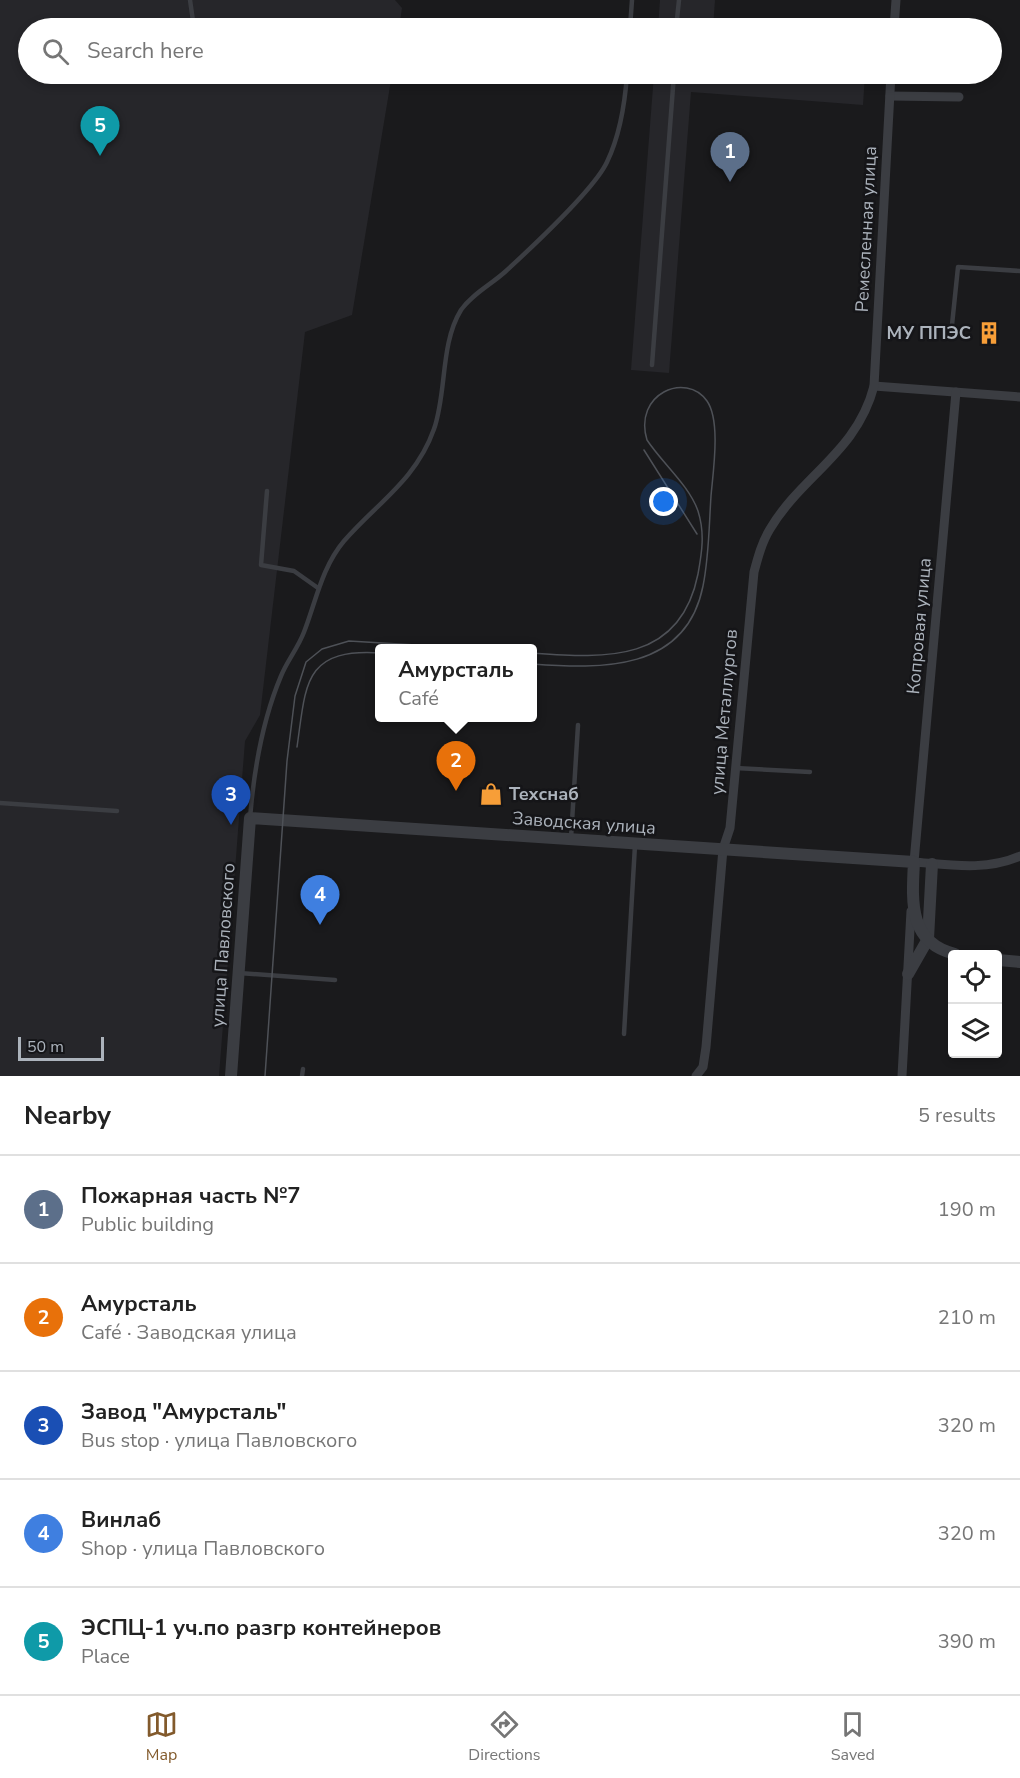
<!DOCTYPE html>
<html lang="en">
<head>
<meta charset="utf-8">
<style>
  body { margin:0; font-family:"Nunito Sans",sans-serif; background:#f6f6f6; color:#222 }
  .controls { position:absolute; right:18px; bottom:18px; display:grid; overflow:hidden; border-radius:6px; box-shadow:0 3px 9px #0003 }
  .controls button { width:54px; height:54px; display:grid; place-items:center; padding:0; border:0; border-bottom:2px solid #e0e0e0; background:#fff; color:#222; font:30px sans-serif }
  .scale { position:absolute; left:18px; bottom:15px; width:86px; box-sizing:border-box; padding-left:6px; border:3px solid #acb3bc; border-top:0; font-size:16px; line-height:21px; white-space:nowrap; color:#acb3bc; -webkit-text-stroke:4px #151518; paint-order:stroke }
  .you { position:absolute; left:664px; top:502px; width:21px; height:21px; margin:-15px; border:4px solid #fff; border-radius:50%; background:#1a73e8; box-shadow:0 0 0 9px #1a73e833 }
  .badge { display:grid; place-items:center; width:39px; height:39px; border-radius:50%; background:#825a2c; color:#fff; font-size:20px; font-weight:700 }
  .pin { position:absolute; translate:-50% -50px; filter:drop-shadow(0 2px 3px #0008) }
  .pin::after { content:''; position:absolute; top:32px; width:21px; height:18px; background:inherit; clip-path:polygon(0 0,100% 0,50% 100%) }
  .popup { position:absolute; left:375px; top:644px; width:162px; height:78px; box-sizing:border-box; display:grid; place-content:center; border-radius:6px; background:#fff; filter:drop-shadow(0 2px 4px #0005); font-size:20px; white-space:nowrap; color:#767676 }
  .popup b { font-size:22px; color:#222 }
  .popup::after { content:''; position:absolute; left:50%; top:100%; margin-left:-12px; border:12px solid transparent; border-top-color:#fff }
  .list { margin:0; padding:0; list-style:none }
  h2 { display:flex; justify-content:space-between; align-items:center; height:78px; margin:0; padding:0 24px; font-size:26px }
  h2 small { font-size:20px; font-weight:400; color:#767676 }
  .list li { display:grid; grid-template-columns:39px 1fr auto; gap:18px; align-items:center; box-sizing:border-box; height:108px; padding:0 24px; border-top:2px solid #e0e0e0 }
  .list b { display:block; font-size:22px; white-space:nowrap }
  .list p { margin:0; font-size:20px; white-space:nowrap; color:#767676 }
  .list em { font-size:20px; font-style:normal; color:#767676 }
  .icon { flex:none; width:33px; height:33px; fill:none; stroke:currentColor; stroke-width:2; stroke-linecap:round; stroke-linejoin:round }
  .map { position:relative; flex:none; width:1020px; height:1076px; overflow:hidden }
  .search { position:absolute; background:#fff; box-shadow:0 3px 9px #0003; left:18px; right:18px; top:18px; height:66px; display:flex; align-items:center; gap:15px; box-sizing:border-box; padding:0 21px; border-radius:33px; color:#767676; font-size:22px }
  .sheet { height:618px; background:#fff }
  nav { display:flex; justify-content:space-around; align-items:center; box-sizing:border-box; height:84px; border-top:2px solid #e0e0e0; background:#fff; font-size:16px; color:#767676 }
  nav a { display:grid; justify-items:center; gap:3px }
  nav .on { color:#825a2c }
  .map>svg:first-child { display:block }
  .built { fill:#26262a }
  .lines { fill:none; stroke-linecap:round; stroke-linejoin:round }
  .service { stroke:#3b3d42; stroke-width:4.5 }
  .minor { stroke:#3b3d42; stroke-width:9 }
  .tertiary { stroke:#3b3d42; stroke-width:12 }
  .tram { stroke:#4e5157; stroke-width:1.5 }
  .labels { text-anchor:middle; stroke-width:5; stroke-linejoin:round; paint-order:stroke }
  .street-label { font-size:18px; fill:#acb3bc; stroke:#151518 }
  .poi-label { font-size:18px; font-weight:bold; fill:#acb3bc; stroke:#151518; text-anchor:end }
</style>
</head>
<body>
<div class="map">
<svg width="1020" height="1076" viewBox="0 0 1020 1076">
  <rect width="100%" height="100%" fill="#1a1a1c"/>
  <g class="built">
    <polygon points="0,0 395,0 402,8 399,28 28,28 28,74 392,74 352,315 305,332 260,715 245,741 219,1076 0,1076"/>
    <polygon points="660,0 715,0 713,28 658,28"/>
    <polygon points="654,74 865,74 863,105 691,92 669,373 631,370"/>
  </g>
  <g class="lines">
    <g class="service">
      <polyline points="190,0 194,28"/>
      <polyline points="677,19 679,0"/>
      <polyline points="630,28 632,0"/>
      <polyline points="857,74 891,77"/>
      <polyline points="952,325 958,267 1020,271"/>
      <polyline points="652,365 674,74"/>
      <polyline points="267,491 261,565 294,571 318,588"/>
      <polyline points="735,768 810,772"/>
      <polyline points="0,803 117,811"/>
      <path d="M250,818C254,769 262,721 281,676C287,661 298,648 304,632C316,601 322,567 344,541C377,503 416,480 434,429C447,392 440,344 461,310C472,294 492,284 506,271C531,248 594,190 607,162C620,135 625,103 627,74"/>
      <polyline points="571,838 578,725"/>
      <polyline points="239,973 335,980"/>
      <polyline points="624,1034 635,845"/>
      <polyline points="302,1076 303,1069"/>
    </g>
    <g class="minor">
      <polyline points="894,28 896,0"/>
      <polyline points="890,96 959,97"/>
      <polyline points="874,386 1020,397"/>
      <path d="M956,392L914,862C951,865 986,871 1020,856"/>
      <path d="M696,1076L703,1067L706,1047L723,849L730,828L754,572C758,557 762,542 770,529C802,475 857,452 874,386L891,74"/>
      <polyline points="902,1076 911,911"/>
    </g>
    <g class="tertiary">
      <polyline points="998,960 1020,962"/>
      <polyline points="908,974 928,939 932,864"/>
      <path d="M231,1076L250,818L914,862C912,900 908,943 955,954"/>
    </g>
    <g class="tram">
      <polyline points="644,450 697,534"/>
      <path d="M532,653C605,658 680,664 698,574C702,552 705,533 698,511C689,485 662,463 647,440C633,394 686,371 707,401C721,421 713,472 711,496C709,526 709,557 703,586C686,672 601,669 532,664"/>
      <path d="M297,747C306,685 303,648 380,653"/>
      <polyline points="265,1076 287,761 295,696 306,662 322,649 349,641 466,648"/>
    </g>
  </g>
  <defs>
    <g id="building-bare" transform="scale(1.8)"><path d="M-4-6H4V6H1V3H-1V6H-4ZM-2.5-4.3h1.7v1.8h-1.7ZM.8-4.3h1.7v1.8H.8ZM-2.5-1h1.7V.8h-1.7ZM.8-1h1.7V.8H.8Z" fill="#f79e38" stroke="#151518" stroke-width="2.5" paint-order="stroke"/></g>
    <g id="shop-bare" transform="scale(1.8)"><path d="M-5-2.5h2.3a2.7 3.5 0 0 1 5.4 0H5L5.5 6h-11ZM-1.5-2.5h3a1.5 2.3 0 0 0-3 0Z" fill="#f79e38" stroke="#151518" stroke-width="2.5" paint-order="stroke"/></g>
  </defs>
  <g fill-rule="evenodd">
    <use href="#building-bare" x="989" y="333"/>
    <use href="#shop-bare" x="491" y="794"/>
  </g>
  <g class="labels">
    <g class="street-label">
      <text transform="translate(866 229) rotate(-87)" y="6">Ремесленная улица</text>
      <text transform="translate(919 626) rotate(-85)" y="6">Копровая улица</text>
      <text transform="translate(724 712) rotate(-85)" y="6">улица Металлургов</text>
      <text transform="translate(584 823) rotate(4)" y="6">Заводская улица</text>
      <text transform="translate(223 945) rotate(-86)" y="6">улица Павловского</text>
    </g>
    <g class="poi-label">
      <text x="971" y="339">МУ ППЭС</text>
      <text x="509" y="800" text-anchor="start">Техснаб</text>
    </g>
  </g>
</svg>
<div class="controls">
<button><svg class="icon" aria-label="locate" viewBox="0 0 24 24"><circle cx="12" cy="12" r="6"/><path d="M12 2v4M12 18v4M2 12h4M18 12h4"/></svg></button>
<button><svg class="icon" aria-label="layers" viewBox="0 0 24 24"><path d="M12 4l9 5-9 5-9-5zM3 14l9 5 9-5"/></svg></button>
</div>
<div class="scale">50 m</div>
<div class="you"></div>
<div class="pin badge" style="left:730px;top:182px;background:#5c6f8a">1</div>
<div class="pin badge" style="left:456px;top:791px;background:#e8710a">2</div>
<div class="popup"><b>Амурсталь</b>Café</div>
<div class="pin badge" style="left:231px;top:825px;background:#1a4fb4">3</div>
<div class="pin badge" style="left:320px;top:925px;background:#3f7fe0">4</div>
<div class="pin badge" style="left:100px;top:156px;background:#0f9aa8">5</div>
<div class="search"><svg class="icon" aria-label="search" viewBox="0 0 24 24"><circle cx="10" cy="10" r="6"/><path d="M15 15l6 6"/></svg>Search here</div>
</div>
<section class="sheet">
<h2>Nearby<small>5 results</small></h2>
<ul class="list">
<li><span class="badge" style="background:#5c6f8a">1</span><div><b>Пожарная часть №7</b><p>Public building</p></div><em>190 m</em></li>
<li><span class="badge" style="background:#e8710a">2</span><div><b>Амурсталь</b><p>Café · Заводская улица</p></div><em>210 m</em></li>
<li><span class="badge" style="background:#1a4fb4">3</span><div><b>Завод &quot;Амурсталь&quot;</b><p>Bus stop · улица Павловского</p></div><em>320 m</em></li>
<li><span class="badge" style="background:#3f7fe0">4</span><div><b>Винлаб</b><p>Shop · улица Павловского</p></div><em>320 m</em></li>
<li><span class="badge" style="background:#0f9aa8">5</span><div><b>ЭСПЦ-1 уч.по разгр контейнеров</b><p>Place</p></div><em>390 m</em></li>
</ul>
</section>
<nav>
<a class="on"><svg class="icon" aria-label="map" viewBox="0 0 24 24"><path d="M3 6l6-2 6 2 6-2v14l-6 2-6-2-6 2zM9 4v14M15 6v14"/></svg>Map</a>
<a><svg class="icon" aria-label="directions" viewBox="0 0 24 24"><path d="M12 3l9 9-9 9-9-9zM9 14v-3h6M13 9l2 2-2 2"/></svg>Directions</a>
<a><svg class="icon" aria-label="saved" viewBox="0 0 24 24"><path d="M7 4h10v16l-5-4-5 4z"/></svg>Saved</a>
</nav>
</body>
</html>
